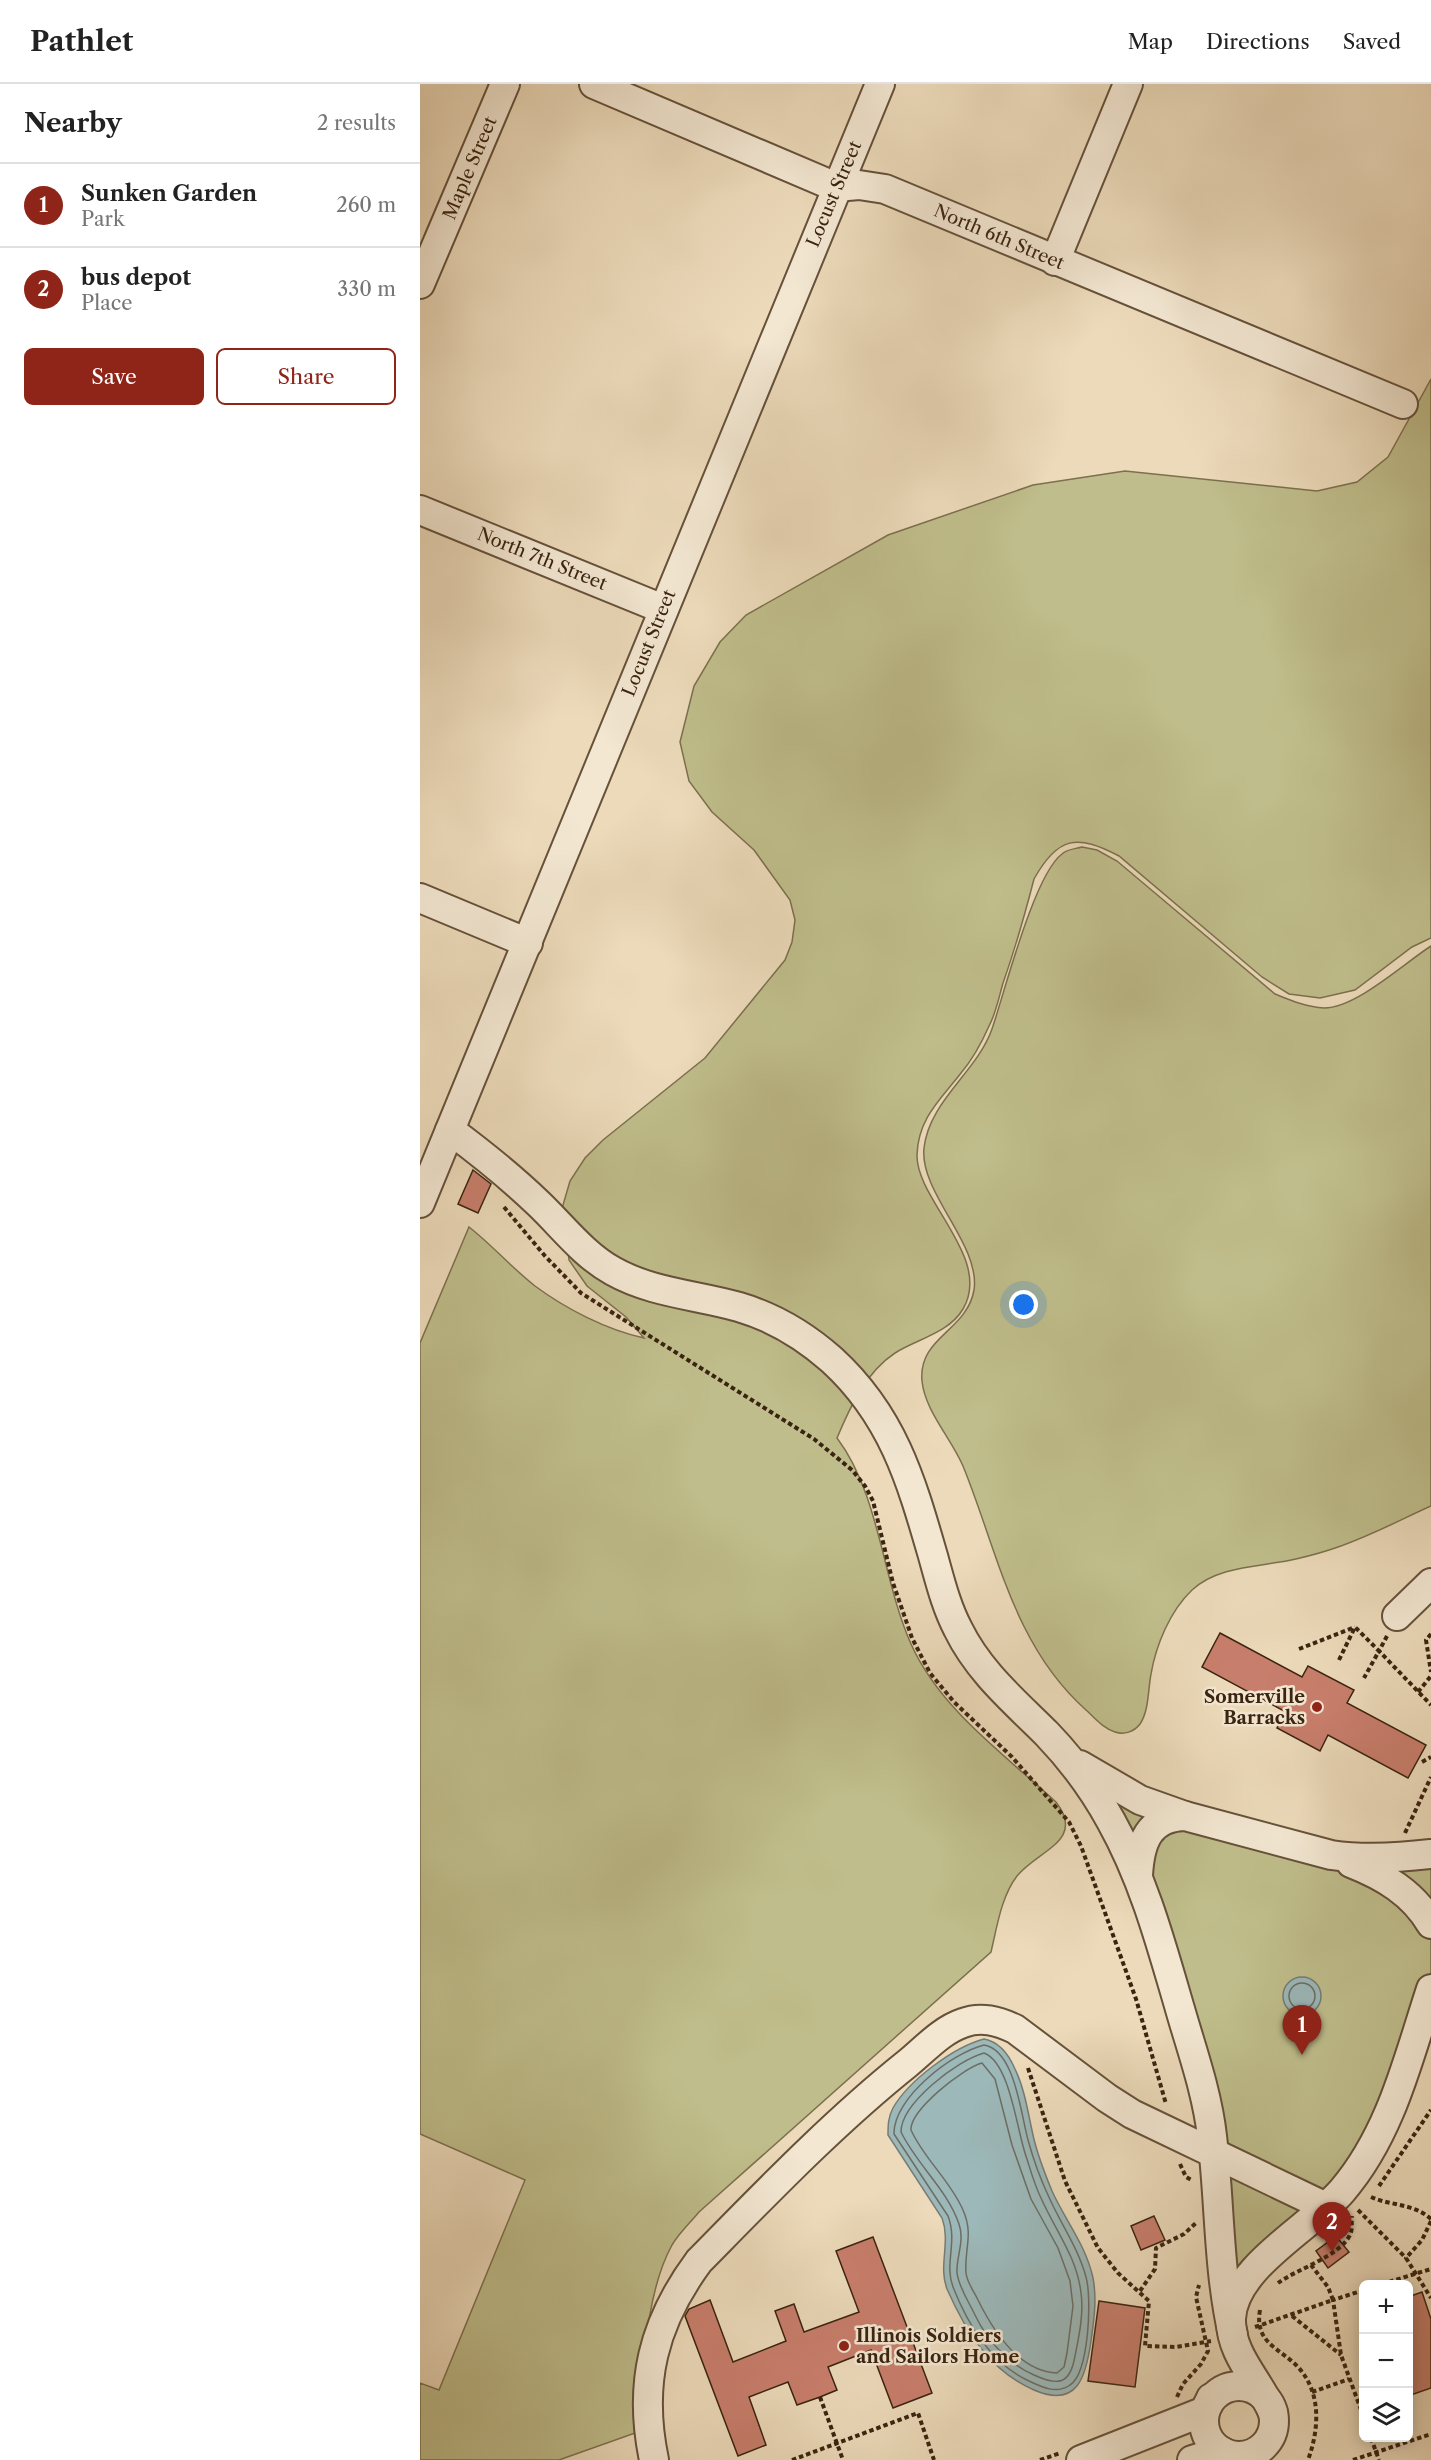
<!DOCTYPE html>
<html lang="en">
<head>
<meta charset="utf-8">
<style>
  body { margin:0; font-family:"Libre Caslon Text",serif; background:#f6f6f6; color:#222 }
  .controls { position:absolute; right:18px; bottom:18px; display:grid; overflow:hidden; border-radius:9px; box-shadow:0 3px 15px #0003 }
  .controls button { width:54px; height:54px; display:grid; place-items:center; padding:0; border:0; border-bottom:2px solid #e0e0e0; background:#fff; color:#222; font:30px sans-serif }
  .you { position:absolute; left:604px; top:1221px; width:21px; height:21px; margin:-15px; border:4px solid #fff; border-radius:50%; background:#1a73e8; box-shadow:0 0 0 9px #1a73e833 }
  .badge { display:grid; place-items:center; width:39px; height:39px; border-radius:50%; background:#8f2418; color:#fff; font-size:20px; font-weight:700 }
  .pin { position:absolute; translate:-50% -50px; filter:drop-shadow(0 2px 3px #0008) }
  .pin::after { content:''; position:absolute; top:32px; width:21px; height:18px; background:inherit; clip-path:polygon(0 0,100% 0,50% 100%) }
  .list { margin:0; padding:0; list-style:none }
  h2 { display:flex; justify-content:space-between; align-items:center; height:78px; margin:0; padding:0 24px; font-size:26px }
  h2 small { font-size:20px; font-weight:400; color:#767676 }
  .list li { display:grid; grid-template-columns:39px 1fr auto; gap:18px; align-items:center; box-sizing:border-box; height:84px; padding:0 24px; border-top:2px solid #e0e0e0 }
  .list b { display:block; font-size:22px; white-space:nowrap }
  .list p { margin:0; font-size:20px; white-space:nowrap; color:#767676 }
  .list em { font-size:20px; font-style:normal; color:#767676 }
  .actions { display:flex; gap:12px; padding:18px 24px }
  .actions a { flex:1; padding:14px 0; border:2px solid #8f2418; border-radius:9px; text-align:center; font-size:21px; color:#8f2418 }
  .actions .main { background:#8f2418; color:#fff }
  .icon { flex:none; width:33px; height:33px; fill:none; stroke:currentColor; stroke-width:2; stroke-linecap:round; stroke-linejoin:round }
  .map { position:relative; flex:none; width:1011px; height:2376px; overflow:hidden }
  header { display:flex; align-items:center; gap:36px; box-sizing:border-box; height:84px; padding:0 30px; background:#fff; border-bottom:2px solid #e0e0e0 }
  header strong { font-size:28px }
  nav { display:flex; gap:33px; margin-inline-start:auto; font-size:21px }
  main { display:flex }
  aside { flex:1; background:#fff }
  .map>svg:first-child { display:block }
  .green { fill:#bfbd8b; stroke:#7c704e; stroke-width:1.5 }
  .water { fill:#9cb8b9; stroke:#757c75; stroke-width:1.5 }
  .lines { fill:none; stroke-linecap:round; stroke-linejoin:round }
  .shore { stroke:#6b6e64; stroke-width:1.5 }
  .building { fill:#c87e6c; stroke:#3a2310; stroke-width:1.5 }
  .minor-casing { stroke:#66513a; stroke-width:32 }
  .path { stroke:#3a2310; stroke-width:4; stroke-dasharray:4.5 3; stroke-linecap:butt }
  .minor { stroke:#f3e7d2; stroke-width:28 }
  .poi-dot { fill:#8f2418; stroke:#f3e7d2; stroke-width:2 }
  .labels { text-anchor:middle; stroke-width:5; stroke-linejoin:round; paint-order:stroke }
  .street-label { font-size:18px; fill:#3a2310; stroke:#f3e7d2 }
  .poi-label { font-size:18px; font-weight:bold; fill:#3a2310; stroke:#f3e7d2; text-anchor:end }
</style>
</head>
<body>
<header>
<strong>Pathlet</strong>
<nav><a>Map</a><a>Directions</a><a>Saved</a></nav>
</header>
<main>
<aside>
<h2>Nearby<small>2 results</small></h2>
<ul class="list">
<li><span class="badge">1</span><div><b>Sunken Garden</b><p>Park</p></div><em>260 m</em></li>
<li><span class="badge">2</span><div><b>bus depot</b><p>Place</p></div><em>330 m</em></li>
</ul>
<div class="actions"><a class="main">Save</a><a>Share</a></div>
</aside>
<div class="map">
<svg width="1011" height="2376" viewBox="0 0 1011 2376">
  <rect width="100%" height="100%" fill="#ecdaba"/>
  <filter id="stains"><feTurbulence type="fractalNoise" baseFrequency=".00333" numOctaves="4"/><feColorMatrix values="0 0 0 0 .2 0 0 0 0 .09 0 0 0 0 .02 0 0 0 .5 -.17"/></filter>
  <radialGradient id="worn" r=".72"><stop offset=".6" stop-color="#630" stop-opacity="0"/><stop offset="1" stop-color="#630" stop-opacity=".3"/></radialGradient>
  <g class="green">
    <path d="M1011,295V854L992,863L935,906L900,914L869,910L842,893L699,772C657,750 638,752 614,795C605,830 595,865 583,899C579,913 576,929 569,942C562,958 552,976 541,989C521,1015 498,1034 497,1071C496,1116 573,1174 543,1225C529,1249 497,1255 475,1269C446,1288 430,1323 417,1354C460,1411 462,1495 491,1560C520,1625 585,1671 636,1718C666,1757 618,1766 597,1792C581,1813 577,1843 571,1868L279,2128C270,2139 259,2149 252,2161C224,2212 224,2290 218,2348L139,2376H0V2299L19,2306L105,2096L0,2050V1259L49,1143C72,1161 92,1184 115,1202C146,1225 187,1246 224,1254L206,1233L167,1202L149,1176L143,1121L150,1097L165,1074L183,1056L285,974L365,876L372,858L375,836L370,816L334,766L292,728L269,697L260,658L274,602L300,558L326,531L468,451L613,401L705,387L897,407L937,398L968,373Z"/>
    <path d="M662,763L677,766L697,777L855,910C870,916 886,923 904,924C936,924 983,880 1011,862V1422C980,1436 950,1452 918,1463C904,1468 889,1472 876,1475C842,1483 799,1481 772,1506C750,1527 736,1561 731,1590C728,1605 729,1627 720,1640C714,1648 704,1651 695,1648C684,1645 675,1634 666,1626C593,1561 578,1468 543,1382C531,1354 505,1327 502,1297C498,1253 547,1247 554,1206C561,1161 499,1108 504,1064C509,1017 557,988 572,945C585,907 614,791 642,770C647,765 655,765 662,763Z"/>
    <polygon points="665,1685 911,1771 1011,1770 1011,1905 959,2053 820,2204 784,2004"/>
  </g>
  <g class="water">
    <circle cx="882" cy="1912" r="19"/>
    <path d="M564,1955C580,1958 589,1971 595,1985C605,2006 608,2029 613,2051C617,2070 625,2090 632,2107C645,2136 666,2161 673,2194C677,2215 674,2236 671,2257C666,2292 658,2325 614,2306C570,2287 546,2248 527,2205C518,2182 531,2158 522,2134L468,2051C468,2042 468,2033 473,2024C489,1996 534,1963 564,1955Z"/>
  </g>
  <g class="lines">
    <g class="shore">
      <circle cx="882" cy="1912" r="13"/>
      <path d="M564,1961C595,1966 601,2031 608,2056C613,2074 620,2094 628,2111C640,2139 658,2163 666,2193C672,2214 669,2289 650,2301C637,2310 624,2304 611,2298C572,2281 548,2241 533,2203C524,2180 538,2158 528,2132L474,2050C473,2014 532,1969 564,1961Z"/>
      <path d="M564,1969C591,1979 597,2050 607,2075C611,2088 615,2102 621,2114C635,2146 657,2173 661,2209C664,2229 659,2252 655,2272C650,2301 638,2302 614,2291C588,2280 567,2256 555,2231C549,2218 539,2204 537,2189C536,2173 545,2157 539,2140C527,2105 497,2081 481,2048C481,2019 538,1976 564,1969Z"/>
      <path d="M562,1979L575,1995L592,2061L611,2115L638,2164L650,2197L653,2222L647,2269L644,2283L637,2289C598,2287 572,2245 557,2214C553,2206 547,2198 546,2189C544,2165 554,2151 543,2126C530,2096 504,2075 491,2046C490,2026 543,1984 562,1979Z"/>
    </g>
  </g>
  <g class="building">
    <polygon points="53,1086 71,1100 58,1129 38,1120"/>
    <polygon points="800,1549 882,1593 888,1582 934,1606 927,1619 1006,1661 988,1694 908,1651 900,1667 857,1644 866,1628 782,1583"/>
    <polygon points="734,2132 745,2156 721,2166 711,2142"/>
    <polygon points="916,2152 929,2168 908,2184 896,2167"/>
    <polygon points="453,2153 512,2309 473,2324 451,2266 408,2283 417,2306 400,2313 377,2321 368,2298 329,2313 346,2361 318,2372 265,2232 269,2225 290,2216 313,2278 366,2257 355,2227 374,2220 384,2248 439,2228 416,2167"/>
    <polygon points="1002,2208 1011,2235 1011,2304 988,2312 988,2213"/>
    <polygon points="679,2217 725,2224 715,2303 668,2297"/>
  </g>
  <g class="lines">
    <g class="minor-casing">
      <g id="minor">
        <polyline points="174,0 416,103 439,101 465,105 983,320"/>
        <polyline points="635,177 708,0"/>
        <polyline points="0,200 85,0"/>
        <polyline points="0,426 243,525"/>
        <polyline points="0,814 108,859"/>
        <path d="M30,1046C61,1069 91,1093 119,1120C143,1143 164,1171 193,1187C232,1209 277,1211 319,1223C353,1233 386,1253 412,1276C473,1332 491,1396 513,1472C520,1497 526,1522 538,1545C559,1588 594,1617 627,1650C651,1675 674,1706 691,1737C724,1796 741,1860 760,1925C772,1967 787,2008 792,2052C800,2119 798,2185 813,2251"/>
        <polyline points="0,1119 460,0"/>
        <polyline points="977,1532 1011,1499"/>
        <polyline points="660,1681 720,1716 765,1732"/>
        <path d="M931,1779C964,1792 993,1809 1011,1840"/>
        <path d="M718,1791C720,1759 728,1733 765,1732L911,1771C945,1776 977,1774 1011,1770"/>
        <circle cx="819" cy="2337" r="35"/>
        <path d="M853,2329C840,2297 810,2271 811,2235C813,2183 890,2144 922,2107C971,2050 988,1975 1011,1905"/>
        <path d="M234,2376C218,2300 233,2239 279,2177C346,2109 413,2039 488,1979C505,1965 522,1946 543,1939C561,1932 578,1937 595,1945L687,2014L712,2030L906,2123"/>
        <polyline points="661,2376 785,2327 791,2314"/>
        <polyline points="772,2376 801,2367 815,2375"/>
      </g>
    </g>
    <g class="path">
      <polyline points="84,1123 125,1172 161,1209 394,1355 432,1386 445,1402 453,1417 473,1499 492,1554 510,1589 534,1618 592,1673 649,1738 661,1762 716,1915 746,2020"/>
      <polyline points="1011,1550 1006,1556 1011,1588"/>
      <polyline points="967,1552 959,1567 1011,1621"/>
      <polyline points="879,1565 935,1543"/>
      <polyline points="919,1576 935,1543 959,1567 944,1594"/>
      <polyline points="998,1608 1011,1592"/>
      <polyline points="1002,1678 1011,1673"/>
      <polyline points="985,1749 1011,1693"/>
      <polyline points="608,1984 645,2097 678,2164 698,2189 729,2217 725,2262 756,2263 791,2257"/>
      <polyline points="760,2080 766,2093 773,2097"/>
      <polyline points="959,2102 1011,2026"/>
      <path d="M951,2113C971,2122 993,2119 1011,2135"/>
      <polyline points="938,2126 986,2174"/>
      <polyline points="1011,2137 1002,2156 986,2174 1011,2214"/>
      <path d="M858,2199C877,2185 920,2172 930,2151C933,2145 931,2138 932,2132"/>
      <polyline points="962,2200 1011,2185"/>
      <polyline points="944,2206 913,2216 921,2271 944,2334"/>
      <polyline points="720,2207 735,2185 736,2164 764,2150 776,2139"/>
      <path d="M840,2226C834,2259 860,2264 878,2283C902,2309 899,2346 888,2376"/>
      <polyline points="872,2232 921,2271"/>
      <polyline points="835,2243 913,2216 908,2203 891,2181"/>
      <polyline points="892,2308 929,2295"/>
      <polyline points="400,2313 423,2376"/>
      <polyline points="757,2313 763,2300 781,2280 788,2267 776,2213 779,2201"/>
      <polyline points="951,2354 959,2376"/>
      <polyline points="372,2376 498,2329 514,2376"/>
      <polyline points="620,2376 640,2369"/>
      <polyline points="933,2376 1011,2350"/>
    </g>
    <use href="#minor" class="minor"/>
  </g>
  <g class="poi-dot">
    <circle cx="897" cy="1623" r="6"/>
    <circle cx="424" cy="2262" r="6"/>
  </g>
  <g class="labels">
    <g class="street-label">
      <text transform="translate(50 84) rotate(-67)" y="6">Maple Street</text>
      <text transform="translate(414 110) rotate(-67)" y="6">Locust Street</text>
      <text transform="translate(579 153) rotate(23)" y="6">North 6th Street</text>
      <text transform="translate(122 475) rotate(22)" y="6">North 7th Street</text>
      <text transform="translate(229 559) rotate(-68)" y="6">Locust Street</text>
    </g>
    <g class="poi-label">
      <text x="885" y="1619">Somerville<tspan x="885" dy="21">Barracks</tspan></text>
      <text x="436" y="2258" text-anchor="start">Illinois Soldiers<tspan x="436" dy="21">and Sailors Home</tspan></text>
    </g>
  </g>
  <rect width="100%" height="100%" filter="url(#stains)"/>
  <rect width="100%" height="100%" fill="url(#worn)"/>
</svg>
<div class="controls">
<button>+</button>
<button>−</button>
<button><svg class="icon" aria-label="layers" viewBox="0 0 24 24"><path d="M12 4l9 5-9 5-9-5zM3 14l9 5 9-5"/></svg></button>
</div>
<div class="you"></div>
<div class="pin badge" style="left:882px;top:1971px">1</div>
<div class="pin badge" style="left:912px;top:2168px">2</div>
</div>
</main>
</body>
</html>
